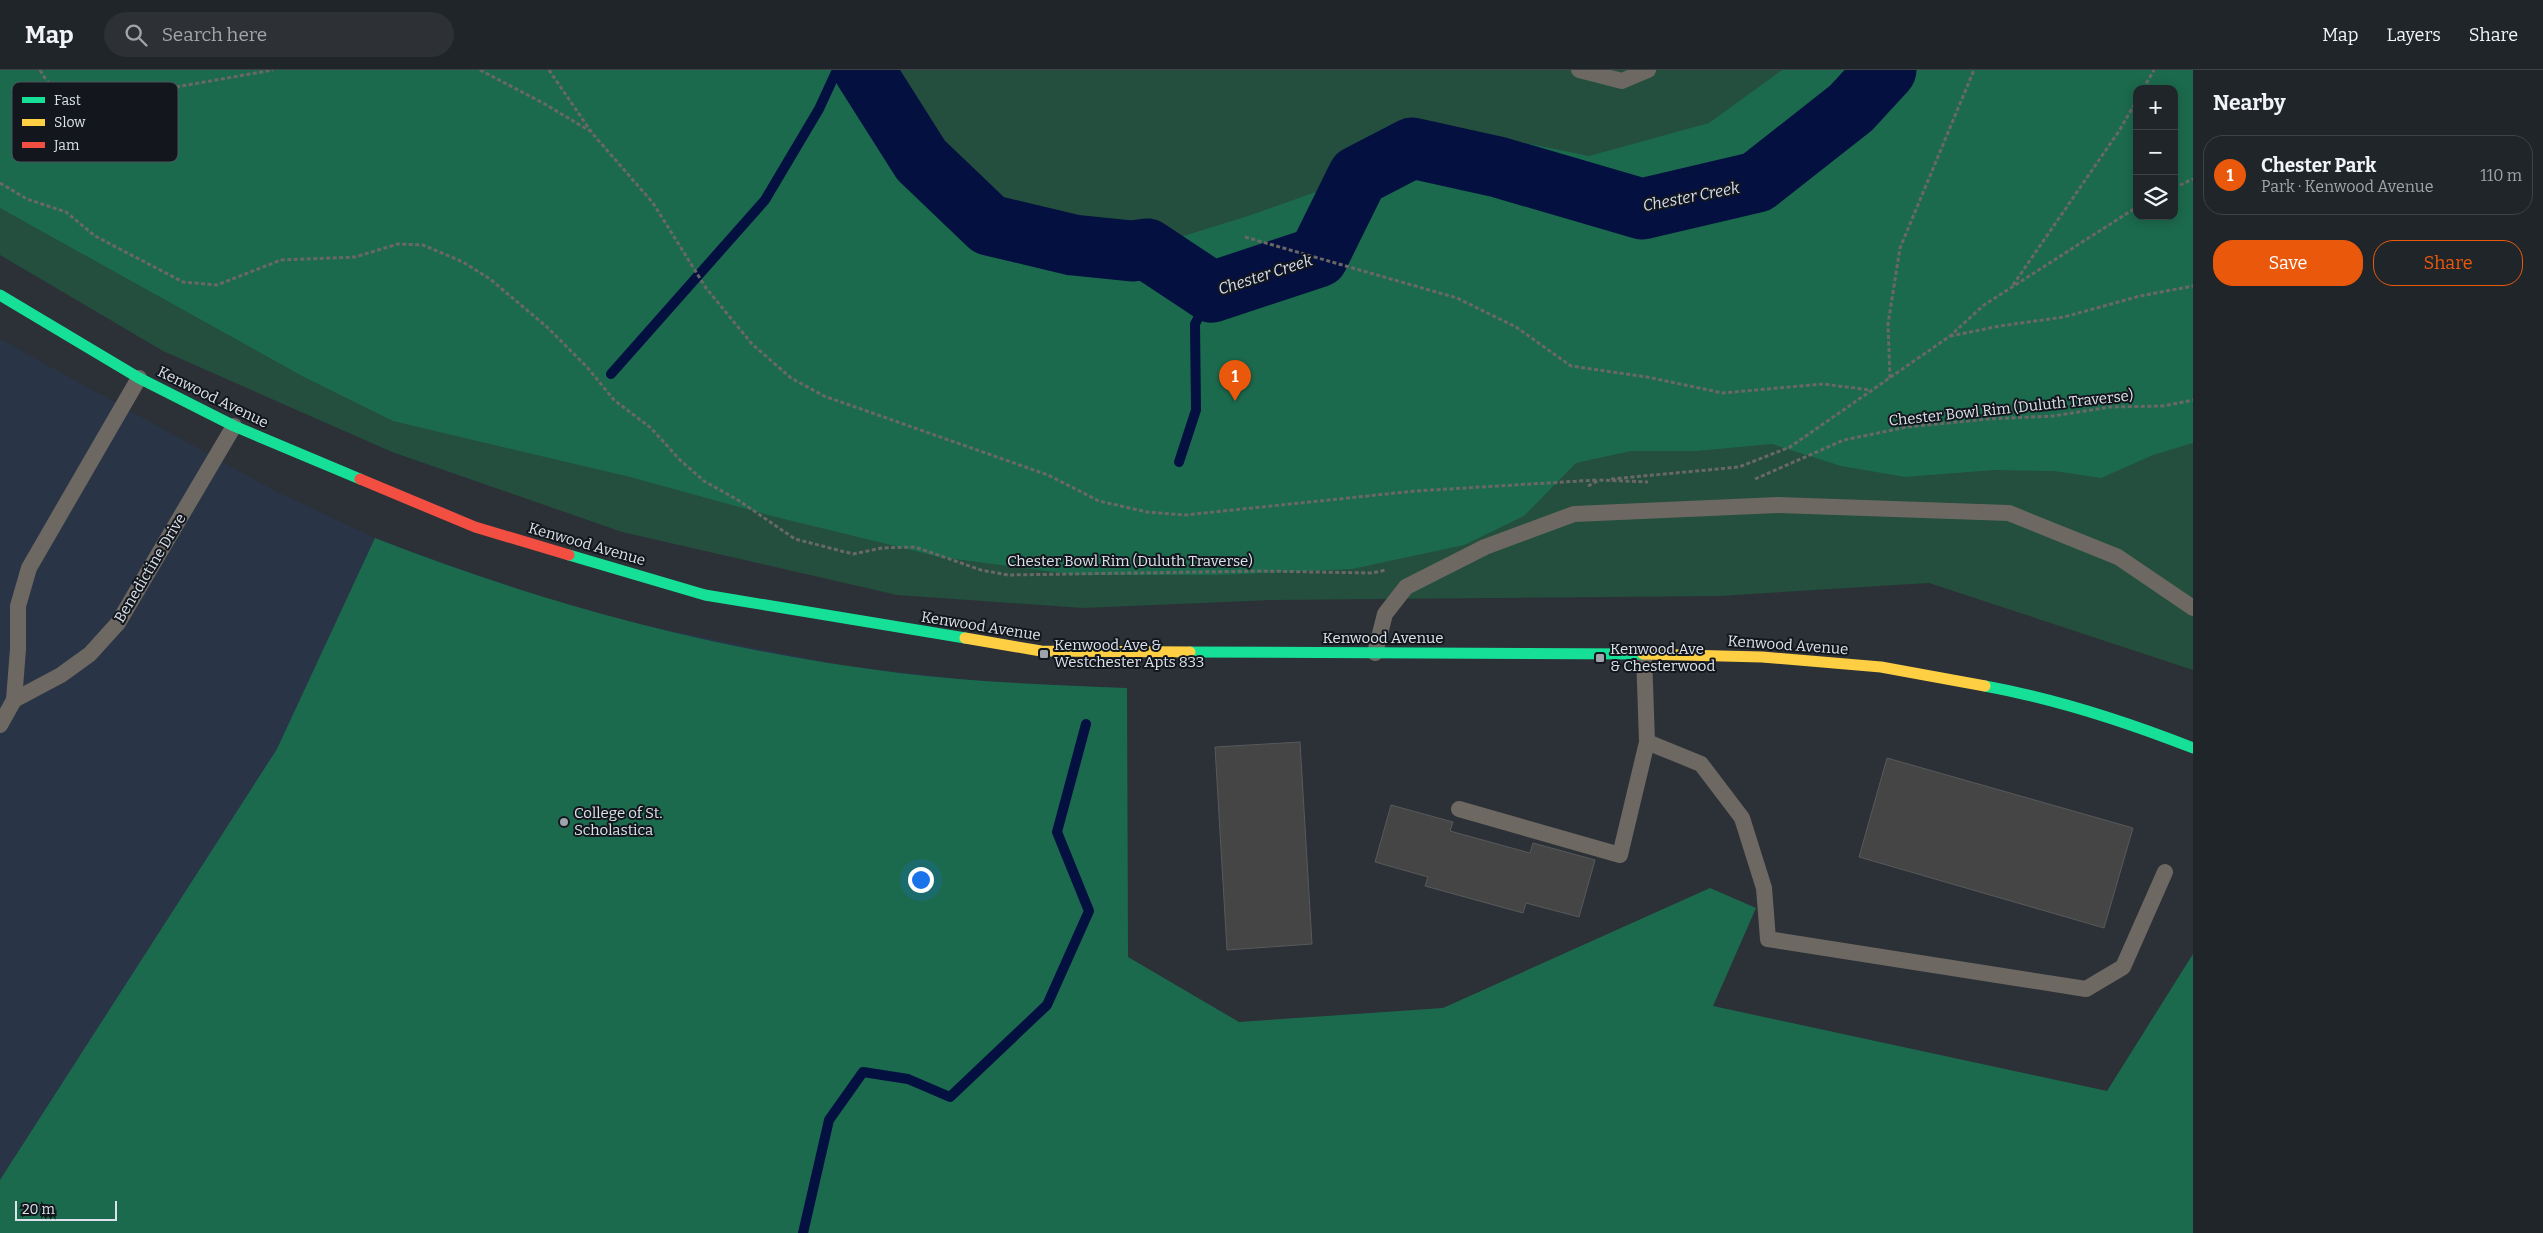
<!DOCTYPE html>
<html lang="en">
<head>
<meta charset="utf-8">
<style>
  body { margin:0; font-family:Bitter,serif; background:#2d3135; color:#f1f3f6 }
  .controls { position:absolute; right:15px; top:15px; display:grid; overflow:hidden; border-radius:10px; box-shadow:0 2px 12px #0003 }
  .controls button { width:45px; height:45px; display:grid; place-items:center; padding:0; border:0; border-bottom:1px solid #3d4246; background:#202529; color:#f1f3f6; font:25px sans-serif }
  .scale { position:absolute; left:15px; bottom:12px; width:102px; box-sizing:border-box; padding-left:5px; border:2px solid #dce2eb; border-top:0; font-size:14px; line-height:18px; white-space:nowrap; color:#dce2eb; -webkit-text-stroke:4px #13171d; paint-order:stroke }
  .you { position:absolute; left:920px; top:809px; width:18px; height:18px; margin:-12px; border:4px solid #fff; border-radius:50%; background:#1a73e8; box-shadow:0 0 0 8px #1a73e833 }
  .badge { display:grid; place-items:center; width:32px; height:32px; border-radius:50%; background:#ea580c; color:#fff; font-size:16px; font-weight:700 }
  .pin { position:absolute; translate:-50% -41px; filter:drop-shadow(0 1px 2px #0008) }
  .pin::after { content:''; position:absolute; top:26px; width:18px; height:15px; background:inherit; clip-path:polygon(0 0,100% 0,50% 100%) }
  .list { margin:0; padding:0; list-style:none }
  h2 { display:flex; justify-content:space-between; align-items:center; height:65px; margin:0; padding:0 20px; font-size:21px }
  h2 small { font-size:16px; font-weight:400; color:#a2a5a8 }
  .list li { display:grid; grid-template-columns:32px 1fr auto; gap:15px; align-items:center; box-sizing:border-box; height:80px; margin:0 10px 10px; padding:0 10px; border:1px solid #3d4246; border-radius:20px }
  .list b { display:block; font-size:19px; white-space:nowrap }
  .list p { margin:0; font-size:16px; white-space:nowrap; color:#a2a5a8 }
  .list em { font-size:16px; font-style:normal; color:#a2a5a8 }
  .actions { display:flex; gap:10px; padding:15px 20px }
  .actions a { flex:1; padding:11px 0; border:1px solid #ea580c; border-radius:20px; text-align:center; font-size:18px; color:#ea580c }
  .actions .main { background:#ea580c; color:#fff }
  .icon { flex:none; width:28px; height:28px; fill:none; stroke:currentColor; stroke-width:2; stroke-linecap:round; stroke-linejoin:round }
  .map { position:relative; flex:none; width:2193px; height:1163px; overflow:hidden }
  header { display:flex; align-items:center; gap:30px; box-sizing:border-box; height:70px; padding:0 25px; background:#202529; border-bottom:1px solid #3d4246 }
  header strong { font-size:24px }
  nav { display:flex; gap:28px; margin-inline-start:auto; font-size:18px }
  .search { width:350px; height:45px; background:#2d3135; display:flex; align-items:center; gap:12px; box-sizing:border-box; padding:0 18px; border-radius:28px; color:#a2a5a8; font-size:19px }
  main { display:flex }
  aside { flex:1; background:#202529 }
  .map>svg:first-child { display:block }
  .built { fill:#293546 }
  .green { fill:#244e3d; fill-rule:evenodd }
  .forest { fill:#1c6a4e; fill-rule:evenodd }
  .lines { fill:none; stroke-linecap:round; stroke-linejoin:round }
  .stream { stroke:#04103f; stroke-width:10 }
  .river { stroke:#04103f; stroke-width:61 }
  .building { fill:#454546; stroke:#58595a }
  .path { stroke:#696867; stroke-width:3; stroke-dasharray:4 2.5; stroke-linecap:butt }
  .lane { stroke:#6d6862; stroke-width:16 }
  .fast { stroke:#16e098; stroke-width:11 }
  .slow { stroke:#ffcf43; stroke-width:11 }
  .jam { stroke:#f24e42; stroke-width:11 }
  .poi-dot { fill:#9ea4ac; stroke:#13171d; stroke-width:2 }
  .labels { text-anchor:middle; stroke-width:4; stroke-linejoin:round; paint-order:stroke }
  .street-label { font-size:15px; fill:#dce2eb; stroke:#13171d }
  .poi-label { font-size:15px; fill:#dce2eb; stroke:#13171d; text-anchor:start }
  .water-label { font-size:16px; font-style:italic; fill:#d5dff0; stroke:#13171d }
  .key { fill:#13171d; stroke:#4f545b; stroke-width:1 }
  .key-label { font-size:14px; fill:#dce2eb }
</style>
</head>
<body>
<header>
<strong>Map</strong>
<div class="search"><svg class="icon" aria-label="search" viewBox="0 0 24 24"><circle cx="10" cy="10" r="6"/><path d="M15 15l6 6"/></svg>Search here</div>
<nav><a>Map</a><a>Layers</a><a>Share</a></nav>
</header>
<main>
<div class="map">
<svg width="2193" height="1163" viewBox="0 0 2193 1163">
  <rect width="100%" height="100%" fill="#2b3137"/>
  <polygon class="built" points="0,269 275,421 375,468 528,524 620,550 840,595 988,612 1127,618 1128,887 1584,1156 0,1163"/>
  <path class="green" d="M0,0H2193V600L1929,513L1719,526L1272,530L1083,538L897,525L622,462L392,382L163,281L0,185ZM2137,19H2174V146H2137Z"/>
  <g class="forest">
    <path d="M0,0H886L903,62L985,129L1074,158L1164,172L1248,146L1395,94L1516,71L1589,86L1709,53L1782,0H2193V373L2153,385L2101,408L2054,401L1994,400L1905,407L1841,396L1772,374L1696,381H1631L1576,393L1524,446L1464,475L1352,499L1220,505H1077L940,487L772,446L630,407L393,351L304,307L0,138ZM2137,19H2174V146H2137Z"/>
    <path d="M375,468C546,535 716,580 899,603C975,612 1051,615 1127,618L1128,887L1239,952L1443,938L1710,818L1756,838L1713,936L2107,1021L2193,884V1163H0V1110L277,679Z"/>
  </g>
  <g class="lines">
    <g class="stream">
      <polyline points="611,304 765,130 819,39 837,0"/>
      <polyline points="1179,392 1196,340 1195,254 1212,222"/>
      <polyline points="803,1163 829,1050 863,1002 908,1009 950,1027 1047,935 1089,841 1057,762 1086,654"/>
    </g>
    <polyline class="river" points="864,0 921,90 989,155 1073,175 1132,181 1147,179 1212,222 1318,187 1358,106 1412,78 1498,97 1642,139 1757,112 1851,38 1886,0"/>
  </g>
  <g class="building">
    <polygon points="1300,672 1312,874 1227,880 1215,677"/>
    <polygon points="1887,688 2133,758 2104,858 1859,787"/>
    <polygon points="1391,735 1453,752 1450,761 1530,783 1533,773 1595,790 1579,847 1526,833 1523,843 1425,816 1428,807 1375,792"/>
  </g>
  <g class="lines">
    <g class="path">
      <path d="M40,0C53,23 65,28 90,32L273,0"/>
      <polyline points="480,0 543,33 590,61"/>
      <polyline points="549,0 592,63 653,133 706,218 752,274 791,308 824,326 1048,405 1099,431 1147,442 1185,445 1415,421 1597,410"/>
      <polyline points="2143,19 2154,0"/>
      <polyline points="0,113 27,129 66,142 95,166 183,212 217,215 281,190 355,187 398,174 423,175 463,192 490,209 547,257 587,297 614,330 651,358 680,390 704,411 738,430 795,469 853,484 882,478 915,477 981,500 1008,505 1260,501 1372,503 1386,500"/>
      <polyline points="2174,118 2193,109"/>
      <polyline points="1245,167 1457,228 1516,257 1571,296 1647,307 1723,323 1823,314 1870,320"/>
      <polyline points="2013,215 2119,61 2137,30"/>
      <polyline points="1950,266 2000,256 2064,247 2140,226 2193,216"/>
      <polyline points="1890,308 1888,254 1900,178 1974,0"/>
      <polyline points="1611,409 1739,397 1790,377 1950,266 1984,235 2137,137"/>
      <polyline points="1755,409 1844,370 1907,357 1988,349 2053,346 2110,337 2163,336 2193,330"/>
      <polyline points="1588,416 1599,410 1648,412"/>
    </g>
    <g class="lane">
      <polyline points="1579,0 1622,11 1648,0"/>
      <polyline points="1375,583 1385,544 1406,517 1485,477 1574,444 1778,435 2009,443 2118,487 2193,538"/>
      <polyline points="1644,584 1647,672 1701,694 1742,748 1764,818 1768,869 2086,919 2123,897 2165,802"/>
      <polyline points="14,630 61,605 90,584 118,553 234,356"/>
      <polyline points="0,655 14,630 18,579 18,536 29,498 139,308"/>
      <polyline points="1459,739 1620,785 1647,672"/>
    </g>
    <g class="fast">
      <polyline points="0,225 139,308 234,356 360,409"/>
      <polyline points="569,485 705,525 965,568"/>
      <polyline points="1190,582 1643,584"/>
      <path d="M1985,616C2056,629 2127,652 2193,678"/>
    </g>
    <g class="slow">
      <polyline points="965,568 1041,581 1190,582"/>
      <polyline points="1643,584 1762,587 1881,597 1985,616"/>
    </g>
    <polyline class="jam" points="360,409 475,457 569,485"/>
  </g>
  <g class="poi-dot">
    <rect x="1039" y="579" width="10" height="10" rx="2.5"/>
    <rect x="1595" y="583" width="10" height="10" rx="2.5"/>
    <circle cx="564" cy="752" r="5"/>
  </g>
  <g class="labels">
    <g class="street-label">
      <text transform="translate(213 327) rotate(26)" y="5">Kenwood Avenue</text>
      <text transform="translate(2011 338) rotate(-6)" y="5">Chester Bowl Rim (Duluth Traverse)</text>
      <text transform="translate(587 474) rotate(16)" y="5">Kenwood Avenue</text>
      <text x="1130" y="496">Chester Bowl Rim (Duluth Traverse)</text>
      <text transform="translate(150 498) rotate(-59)" y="5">Benedictine Drive</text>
      <text transform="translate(981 556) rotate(9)" y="5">Kenwood Avenue</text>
      <text x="1383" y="573">Kenwood Avenue</text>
      <text transform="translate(1788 575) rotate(4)" y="5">Kenwood Avenue</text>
    </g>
    <g class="poi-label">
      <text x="1054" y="580">Kenwood Ave &amp;<tspan x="1054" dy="17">Westchester Apts 833</tspan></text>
      <text x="1610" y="584">Kenwood Ave<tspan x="1610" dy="17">&amp; Chesterwood</tspan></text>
      <text x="574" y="748">College of St.<tspan x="574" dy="17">Scholastica</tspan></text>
    </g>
    <g class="water-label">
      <text transform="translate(1691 126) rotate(-11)" y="6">Chester Creek</text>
      <text transform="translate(1265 204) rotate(-18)" y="6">Chester Creek</text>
    </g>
  </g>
  <rect x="12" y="12" width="166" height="80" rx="8" class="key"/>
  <rect x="22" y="27" width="23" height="6" fill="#16e098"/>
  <rect x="22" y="49" width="23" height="7" fill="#ffcf43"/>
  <rect x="22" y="72" width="23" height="6" fill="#f24e42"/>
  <g class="key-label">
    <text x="54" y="35">Fast</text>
    <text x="54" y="57">Slow</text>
    <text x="54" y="80">Jam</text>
  </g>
</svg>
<div class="controls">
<button>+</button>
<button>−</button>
<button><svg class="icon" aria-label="layers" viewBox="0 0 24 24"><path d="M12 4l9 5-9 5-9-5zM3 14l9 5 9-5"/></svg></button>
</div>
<div class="scale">20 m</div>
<div class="you"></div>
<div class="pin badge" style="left:1235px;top:331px">1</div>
</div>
<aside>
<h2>Nearby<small></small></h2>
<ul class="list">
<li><span class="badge">1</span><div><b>Chester Park</b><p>Park · Kenwood Avenue</p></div><em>110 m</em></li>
</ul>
<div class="actions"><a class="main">Save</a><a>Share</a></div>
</aside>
</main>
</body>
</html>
